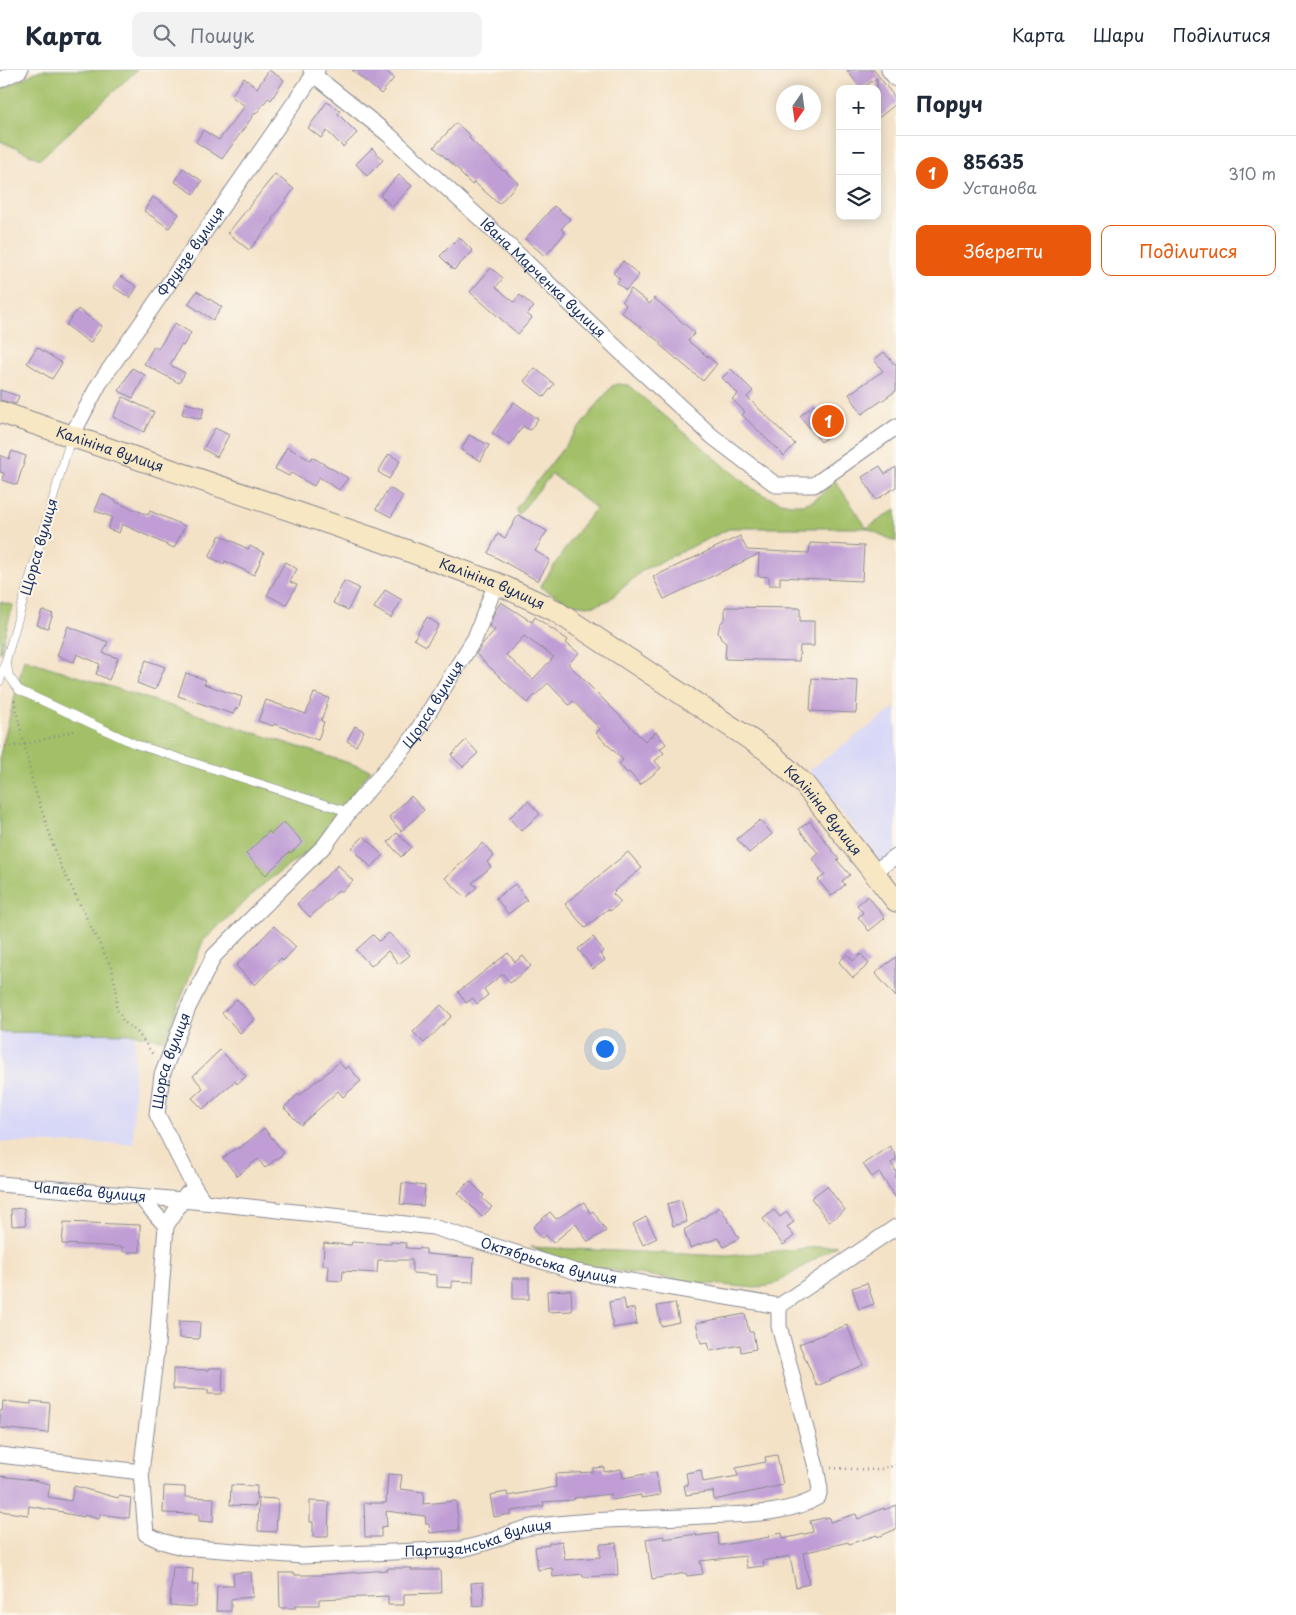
<!DOCTYPE html>
<html lang="uk">
<head>
<meta charset="utf-8">
<style>
  body { margin:0; font-family:"Playpen Sans",sans-serif; background:#f2f2f3; color:#1f2937 }
  .controls { position:absolute; right:15px; top:15px; display:grid; overflow:hidden; border-radius:10px; box-shadow:0 2px 12px #0003 }
  .controls button { width:45px; height:45px; display:grid; place-items:center; padding:0; border:0; border-bottom:1px solid #e0e1e3; background:#fff; color:#1f2937; font:25px sans-serif }
  .compass { position:absolute; left:776px; top:15px; width:45px; height:45px; border-radius:50%; background:#fff; box-shadow:0 2px 12px #0003; rotate:193deg }
  .you { position:absolute; left:604px; top:978px; width:18px; height:18px; margin:-12px; border:4px solid #fff; border-radius:50%; background:#1a73e8; box-shadow:0 0 0 8px #1a73e833 }
  .badge { display:grid; place-items:center; width:32px; height:32px; border-radius:50%; background:#ea580c; color:#fff; font-size:16px; font-weight:700 }
  .pin { position:absolute; translate:-50% -50%; border:2px solid #fff; box-shadow:0 1px 5px #0006 }
  .list { margin:0; padding:0; list-style:none }
  h2 { display:flex; justify-content:space-between; align-items:center; height:65px; margin:0; padding:0 20px; font-size:21px }
  h2 small { font-size:16px; font-weight:400; color:#747a83 }
  .list li { display:grid; grid-template-columns:32px 1fr auto; gap:15px; align-items:center; box-sizing:border-box; height:75px; padding:0 20px; border-top:1px solid #e0e1e3 }
  .list b { display:block; font-size:19px; white-space:nowrap }
  .list p { margin:0; font-size:16px; white-space:nowrap; color:#747a83 }
  .list em { font-size:16px; font-style:normal; color:#747a83 }
  .actions { display:flex; gap:10px; padding:15px 20px }
  .actions a { flex:1; padding:11px 0; border:1px solid #ea580c; border-radius:10px; text-align:center; font-size:18px; color:#ea580c }
  .actions .main { background:#ea580c; color:#fff }
  .icon { flex:none; width:28px; height:28px; fill:none; stroke:currentColor; stroke-width:2; stroke-linecap:round; stroke-linejoin:round }
  .map { position:relative; flex:none; width:896px; height:1545px; overflow:hidden }
  header { display:flex; align-items:center; gap:30px; box-sizing:border-box; height:70px; padding:0 25px; background:#fff; border-bottom:1px solid #e0e1e3 }
  header strong { font-size:24px }
  nav { display:flex; gap:28px; margin-inline-start:auto; font-size:18px }
  .search { width:350px; height:45px; background:#f2f2f3; display:flex; align-items:center; gap:12px; box-sizing:border-box; padding:0 18px; border-radius:10px; color:#747a83; font-size:19px }
  main { display:flex }
  aside { flex:1; background:#fff }
  .map>svg:first-child { display:block }
  .built { fill:#d7d7f8 }
  .green { fill:#a3c067; stroke:#5f7862 }
  .building { fill:#c09ed5; fill-rule:evenodd }
  .lines { fill:none; stroke-linecap:round; stroke-linejoin:round }
  .lane-casing { stroke:#888892; stroke-width:9 }
  .street-casing { stroke:#888892; stroke-width:17 }
  .secondary-casing { stroke:#888892; stroke-width:23 }
  .path { stroke:#888892; stroke-width:2.5; stroke-dasharray:1 4; stroke-linecap:butt }
  .lane { stroke:#fff; stroke-width:8 }
  .street { stroke:#fff; stroke-width:15 }
  .secondary { stroke:#f8e7c3; stroke-width:21 }
  .labels { text-anchor:middle; stroke-width:4; stroke-linejoin:round; paint-order:stroke }
  .street-label { font-size:14px; fill:#1b2f5e; stroke:#fbf7ec }
</style>
</head>
<body>
<header>
<strong>Карта</strong>
<div class="search"><svg class="icon" aria-label="search" viewBox="0 0 24 24"><circle cx="10" cy="10" r="6"/><path d="M15 15l6 6"/></svg>Пошук</div>
<nav><a>Карта</a><a>Шари</a><a>Поділитися</a></nav>
</header>
<main>
<div class="map">
<svg width="896" height="1545" viewBox="0 0 896 1545">
  <rect width="100%" height="100%" fill="#fbf7ec"/>
  <filter id="ink" filterUnits="userSpaceOnUse"><feTurbulence type="fractalNoise" baseFrequency=".02" numOctaves="2"/><feDisplacementMap in="SourceGraphic" scale="10" xChannelSelector="R" yChannelSelector="G"/><feConvolveMatrix kernelMatrix="1 2 1 2 8 2 1 2 1" color-interpolation-filters="sRGB"/></filter>
  <filter id="wash" filterUnits="userSpaceOnUse"><feTurbulence type="fractalNoise" baseFrequency=".0096" numOctaves="4" result="noise"/><feDisplacementMap in="SourceGraphic" scale="20" xChannelSelector="R" yChannelSelector="G"/><feGaussianBlur stdDeviation="1.12" result="paint"/><feColorMatrix in="noise" values="0 0 0 0 0 0 0 0 0 0 0 0 0 0 0 0 0 1.4 0 .05"/><feComposite in="paint" operator="in"/></filter>
  <g filter="url(#wash)">
    <rect width="100%" height="100%" fill="#f4e2c7"/>
    <g class="built">
      <polygon points="896,637 896,781 881,793 809,700"/>
      <polygon points="0,962 135,964 133,1074 0,1072"/>
    </g>
    <g class="green">
      <polygon points="40,0 137,0 40,89 0,71 0,20"/>
      <path d="M617,314L628,315L752,419C770,428 791,440 812,431C820,428 828,416 834,409L867,458L896,439V472L867,458H731L643,500L609,530L596,535L586,536L569,533L540,517L573,467L596,438L552,404L518,445L516,438L612,316Z"/>
      <polygon points="0,532 13,535 0,583"/>
      <polygon points="24,589 371,700 331,751 317,775 266,812 203,871 165,970 135,964 0,962 0,685"/>
      <polygon points="837,1175 774,1215 755,1218 700,1213 577,1195 531,1177 728,1186"/>
    </g>
    <g id="blocks">
      <g class="building">
        <polygon points="269,0 284,10 271,30 268,28 256,44 255,43 222,89 196,72 203,60 219,70 245,36 231,26 244,8 257,18"/>
        <polygon points="352,0 385,0 394,8 381,24"/>
        <polygon points="847,0 874,0 896,29 896,34 877,49 877,8 861,19"/>
        <polygon points="327,32 340,41 338,44 357,63 343,77 327,61 321,68 308,58"/>
        <polygon points="456,53 471,66 469,68 503,101 504,100 518,113 499,134 474,112 472,115 460,103 461,102 434,77"/>
        <polygon points="372,78 383,90 367,106 356,94"/>
        <polygon points="183,98 202,111 194,124 175,112"/>
        <polygon points="275,104 294,119 272,149 274,150 249,180 228,163"/>
        <polygon points="399,105 412,116 392,137 380,125"/>
        <polygon points="153,127 179,144 169,158 144,141"/>
        <polygon points="554,136 570,149 561,159 565,163 545,186 525,169"/>
        <polygon points="459,167 473,181 454,200 440,186"/>
        <polygon points="623,191 639,205 626,220 617,213 620,209 613,203"/>
        <polygon points="491,198 503,208 496,217 514,232 520,225 534,237 527,244 532,248 518,264 470,222"/>
        <polygon points="121,206 137,217 130,228 113,217"/>
        <polygon points="631,219 650,234 654,228 695,263 688,271 717,294 703,311 660,275 661,273 621,242 626,235 622,231"/>
        <polygon points="197,221 222,237 213,250 188,234"/>
        <polygon points="78,239 102,256 90,273 66,255"/>
        <polygon points="175,253 191,263 183,276 181,275 170,295 185,303 179,313 144,294 154,276 158,279"/>
        <polygon points="37,277 62,293 52,309 27,293"/>
        <polygon points="884,282 894,294 896,293 896,321 862,344 849,324 883,301 874,290"/>
        <polygon points="132,298 145,305 133,328 119,321"/>
        <polygon points="535,298 554,314 544,327 524,311"/>
        <polygon points="731,299 753,321 747,327 795,374 784,386 742,345 745,342 732,329 738,324 722,308"/>
        <polygon points="0,320 19,326 16,334 0,330"/>
        <polygon points="123,327 154,342 144,362 113,347"/>
        <polygon points="514,332 538,349 530,360 523,356 510,375 492,363"/>
        <polygon points="185,333 204,338 201,349 182,344"/>
        <polygon points="814,335 824,347 828,344 839,358 821,372 800,346"/>
        <polygon points="215,358 229,365 217,387 203,379"/>
        <polygon points="469,365 489,375 481,391 461,380"/>
        <polygon points="287,377 310,390 312,387 348,408 339,420 319,407 314,416 291,403 289,406 275,399"/>
        <polygon points="12,381 26,386 17,415 2,410 4,403 0,402 0,385 9,389"/>
        <polygon points="389,384 400,391 389,409 378,402"/>
        <polygon points="880,396 885,404 896,397 896,417 876,430 862,407"/>
        <polygon points="389,418 403,426 391,447 376,439"/>
        <polygon points="102,424 116,431 116,432 148,445 150,441 185,456 174,478 122,454 119,463 108,459 112,447 95,441"/>
        <polygon points="518,445 547,461 535,481 550,490 538,511 488,483 498,464 505,468"/>
        <polygon points="220,465 248,479 250,476 264,483 254,505 225,491 224,494 209,487"/>
        <polygon points="740,466 747,480 809,483 810,473 864,476 862,511 780,507 780,515 769,515 769,507 758,506 759,484 664,529 653,507"/>
        <polygon points="285,492 297,499 290,512 297,515 286,535 267,525"/>
        <polygon points="344,511 359,518 348,540 333,533"/>
        <polygon points="385,520 402,530 391,548 374,538"/>
        <path d="M501,532L532,552L535,547L568,570L566,573L579,583L568,594L645,671L656,662L666,674L660,679L664,683L655,691L661,698L640,715L629,702L627,703L619,694L623,690L596,663L600,659L573,631L569,635L548,613L527,633L476,584L483,573L495,560L489,556L495,541ZM524,566L554,587L533,609L506,585Z"/>
        <polygon points="725,537 800,538 800,551 814,551 814,576 800,576 799,591 725,589 726,573 721,569 718,562 720,554 725,549"/>
        <polygon points="42,540 53,544 48,558 37,555"/>
        <polygon points="427,547 439,555 426,576 414,569"/>
        <polygon points="68,556 108,572 103,583 118,588 109,610 96,604 100,594 77,584 74,592 57,586"/>
        <polygon points="146,590 165,597 155,620 137,613"/>
        <polygon points="186,603 206,610 204,614 242,627 238,639 236,638 233,644 178,626"/>
        <polygon points="812,608 858,611 856,643 810,641"/>
        <polygon points="314,623 329,628 321,651 324,652 318,670 274,654 273,656 258,651 266,630 306,644"/>
        <polygon points="355,656 364,661 356,676 347,671"/>
        <polygon points="466,670 478,683 463,697 451,685"/>
        <polygon points="411,726 424,740 401,761 389,747"/>
        <polygon points="528,731 540,744 521,761 509,748"/>
        <polygon points="760,750 772,764 749,783 737,769"/>
        <polygon points="810,751 839,789 837,790 850,805 842,811 845,815 831,826 818,810 825,805 812,789 818,783 799,759"/>
        <polygon points="284,752 303,772 291,783 289,782 266,805 246,784 269,761 271,764"/>
        <polygon points="397,763 411,777 401,787 388,772"/>
        <polygon points="364,766 383,786 371,797 352,778"/>
        <polygon points="483,773 494,786 487,792 491,797 472,813 477,817 466,828 445,808"/>
        <polygon points="628,782 642,798 614,821 615,822 613,824 621,832 610,841 608,839 585,858 565,834"/>
        <polygon points="338,795 353,811 341,822 339,820 310,847 297,834"/>
        <polygon points="515,814 527,830 508,844 496,828"/>
        <polygon points="868,826 885,848 869,861 858,847 863,843 857,835"/>
        <polygon points="274,856 296,877 283,891 281,888 255,915 236,896"/>
        <polygon points="389,863 410,885 399,894 388,881 371,896 356,880 373,865 379,871"/>
        <polygon points="593,867 604,881 600,884 605,890 593,899 578,879"/>
        <polygon points="508,883 515,892 523,886 531,896 510,913 503,904 484,919 488,925 477,934 473,928 466,933 458,922"/>
        <polygon points="847,884 853,891 861,884 869,894 853,908 839,892"/>
        <polygon points="896,887 896,927 875,903"/>
        <polygon points="237,929 255,949 240,963 222,943"/>
        <polygon points="441,935 452,946 424,973 413,962"/>
        <polygon points="220,980 246,1006 237,1014 235,1011 203,1039 192,1028 203,1018 193,1006"/>
        <polygon points="339,992 345,999 348,996 361,1011 343,1027 338,1021 301,1055 284,1038 298,1024 300,1025 318,1009 319,1010"/>
        <polygon points="264,1058 284,1083 265,1098 258,1089 237,1106 223,1088 238,1077 239,1079"/>
        <polygon points="890,1076 896,1086 896,1090 891,1093 896,1101 896,1128 879,1102 872,1107 863,1094"/>
        <polygon points="470,1111 484,1125 482,1128 492,1137 482,1147 458,1123"/>
        <polygon points="402,1113 425,1116 423,1136 400,1134"/>
        <polygon points="827,1116 845,1140 829,1152 811,1128"/>
        <polygon points="681,1130 687,1152 673,1156 667,1134"/>
        <polygon points="584,1132 590,1143 593,1141 606,1161 588,1172 576,1154 553,1173 546,1165 542,1168 533,1157 550,1142 556,1149"/>
        <polygon points="720,1137 739,1168 724,1177 718,1168 690,1178 684,1160"/>
        <polygon points="24,1138 26,1155 12,1156 11,1139"/>
        <polygon points="774,1140 780,1147 787,1142 794,1152 787,1157 794,1166 783,1175 763,1149"/>
        <polygon points="646,1147 657,1168 643,1175 633,1154"/>
        <polygon points="64,1152 140,1155 140,1182 123,1182 123,1177 62,1174"/>
        <polygon points="352,1172 391,1174 391,1172 406,1173 406,1178 426,1179 426,1184 474,1188 473,1212 452,1211 452,1218 437,1217 437,1205 412,1203 412,1190 378,1190 377,1203 343,1201 342,1211 328,1210 329,1195 323,1195 324,1173 351,1175"/>
        <rect x="513" y="1208" width="16" height="21"/>
        <polygon points="867,1213 874,1234 859,1239 852,1218"/>
        <polygon points="571,1220 572,1241 548,1242 547,1221"/>
        <polygon points="624,1229 626,1240 634,1238 637,1254 613,1258 609,1232"/>
        <polygon points="675,1233 679,1252 661,1256 657,1236"/>
        <polygon points="745,1244 749,1262 753,1262 756,1279 741,1282 740,1275 710,1281 708,1272 701,1273 696,1253"/>
        <polygon points="179,1251 200,1252 199,1269 179,1268"/>
        <polygon points="847,1255 863,1295 830,1309 831,1310 817,1316 799,1274"/>
        <polygon points="208,1298 223,1298 222,1324 208,1324 208,1320 173,1319 173,1299 208,1300"/>
        <polygon points="3,1331 31,1334 31,1331 50,1333 48,1363 0,1358 0,1341 2,1341"/>
        <polygon points="777,1385 783,1415 714,1430 713,1421 686,1425 684,1415 688,1415 686,1403 701,1400 703,1412 738,1406 736,1398 766,1392 765,1387"/>
        <polygon points="604,1397 604,1402 621,1399 623,1408 656,1402 660,1425 641,1428 641,1425 612,1430 611,1424 574,1428 574,1430 543,1432 544,1436 511,1441 511,1444 494,1447 490,1425 507,1422 508,1426 556,1417 555,1404 593,1402 593,1398"/>
        <polygon points="388,1404 402,1405 400,1419 424,1422 423,1434 456,1431 459,1460 430,1463 429,1454 426,1454 425,1446 386,1441 387,1456 381,1457 381,1467 365,1467 364,1433 386,1433"/>
        <polygon points="0,1406 33,1410 50,1414 48,1427 71,1431 74,1416 118,1428 119,1426 131,1428 129,1448 100,1444 99,1449 84,1445 84,1447 63,1443 63,1442 29,1436 28,1445 0,1441"/>
        <polygon points="231,1415 257,1416 256,1436 230,1435"/>
        <polygon points="164,1416 185,1417 185,1427 214,1428 213,1452 199,1451 199,1444 163,1443"/>
        <polygon points="259,1428 278,1429 276,1462 258,1461"/>
        <polygon points="310,1431 329,1432 328,1467 313,1467 313,1452 310,1452"/>
        <polygon points="896,1435 896,1459 878,1467 877,1465 849,1474 848,1472 803,1483 809,1514 796,1517 790,1486 763,1491 764,1496 747,1498 745,1486 700,1491 703,1504 687,1506 686,1503 652,1509 646,1469 664,1466 664,1469 696,1464 696,1466 718,1463 719,1475 723,1475 770,1467 769,1466 782,1463 783,1469 813,1462 810,1451 829,1447 830,1452 856,1444 858,1449 884,1438 884,1440"/>
        <polygon points="562,1471 565,1490 600,1487 600,1474 616,1473 618,1505 583,1507 583,1504 553,1507 552,1498 538,1500 535,1477 549,1475 549,1473"/>
        <polygon points="173,1497 193,1499 192,1515 198,1515 196,1537 170,1535"/>
        <polygon points="388,1498 411,1498 411,1500 440,1500 441,1523 404,1524 404,1535 388,1535 388,1526 319,1529 319,1535 296,1535 296,1538 280,1538 279,1503 295,1503 295,1505 321,1505 388,1500"/>
        <polygon points="251,1502 253,1527 231,1529 231,1541 216,1541 217,1516 234,1516 233,1503"/>
        <polygon points="483,1512 484,1535 473,1536 471,1513"/>
      </g>
    </g>
  </g>
  <g filter="url(#ink)">
    <use href="#blocks" fill-opacity="0" stroke="#888892" stroke-width="1"/>
    <g class="lines">
      <g class="lane-casing">
        <g id="lane">
          <polyline points="71,367 6,590 9,606 19,620 135,674 349,742"/>
          <polyline points="0,611 5,592"/>
        </g>
      </g>
      <g class="street-casing">
        <g id="street">
          <path id="s1" d="M311,0L314,5L389,65L485,153L626,287L713,367L776,415H814L896,357"/>
          <polyline points="889,0 896,9"/>
          <polyline points="0,10 20,0"/>
          <path id="s2" d="M71,367L99,314L317,0"/>
          <polyline points="874,802 896,786"/>
          <path id="s3" d="M0,1114L204,1132L433,1157L577,1202L779,1236L896,1157"/>
          <polyline points="141,1128 166,1156"/>
          <path id="s4" d="M204,1132L193,1115L157,1044L162,1005L188,938L214,886L325,775L349,742L412,669L475,568L496,513"/>
          <path id="s5" d="M0,1385L141,1402L146,1464L161,1471L182,1477L302,1486L462,1479C470,1477 479,1475 488,1472C502,1467 515,1460 531,1457C587,1449 645,1449 702,1446C738,1444 786,1446 818,1427L820,1419L816,1397L779,1256V1236"/>
          <polyline points="141,1402 157,1274 166,1156 186,1124"/>
        </g>
      </g>
      <g class="secondary-casing">
        <g id="secondary">
          <path id="s6" d="M0,342L378,470L496,513L554,540L768,681L804,714L896,831"/>
        </g>
      </g>
      <g class="path">
        <polyline points="14,630 33,714 59,792 112,899 117,924 116,938 124,952 138,963 154,986"/>
        <polyline points="0,677 24,675 77,660"/>
        <polyline points="831,1398 877,1400 896,1395"/>
      </g>
      <use href="#lane" class="lane"/>
      <use href="#street" class="street"/>
      <use href="#secondary" class="secondary"/>
    </g>
  </g>
  <g class="labels">
    <g class="street-label">
      <text dy="5" stroke="none"><textPath href="#s2" startOffset="221">Фрунзе вулиця</textPath></text>
      <text dy="5" stroke="none"><textPath href="#s1" startOffset="312">Івана Марченка вулиця</textPath></text>
      <text dy="5" stroke="none"><textPath href="#s6" startOffset="116">Калініна вулиця</textPath></text>
      <text transform="translate(39 477) rotate(-74)" y="5">Щорса вулиця</text>
      <text dy="5" stroke="none"><textPath href="#s6" startOffset="521">Калініна вулиця</textPath></text>
      <text dy="5" stroke="none"><textPath href="#s4" startOffset="604">Щорса вулиця</textPath></text>
      <text dy="5" stroke="none"><textPath href="#s6" startOffset="926">Калініна вулиця</textPath></text>
      <text dy="5" stroke="none"><textPath href="#s4" startOffset="155">Щорса вулиця</textPath></text>
      <text dy="5" stroke="none"><textPath href="#s3" startOffset="90">Чапаєва вулиця</textPath></text>
      <text dy="5" stroke="none"><textPath href="#s3" startOffset="556">Октябрьська вулиця</textPath></text>
      <text dy="5" stroke="none"><textPath href="#s5" startOffset="541">Партизанська вулиця</textPath></text>
    </g>
  </g>
</svg>
<div class="controls">
<button>+</button>
<button>−</button>
<button><svg class="icon" aria-label="layers" viewBox="0 0 24 24"><path d="M12 4l9 5-9 5-9-5zM3 14l9 5 9-5"/></svg></button>
</div>
<svg class="compass" viewBox="-18 -18 36 36"><path d="M0-13l5 13h-10z" fill="#e53935"/><path d="M0 13l5-13h-10z" fill="#747a83"/></svg>
<div class="you"></div>
<div class="pin badge" style="left:828px;top:351px">1</div>
</div>
<aside>
<h2>Поруч<small></small></h2>
<ul class="list">
<li><span class="badge">1</span><div><b>85635</b><p>Установа</p></div><em>310 m</em></li>
</ul>
<div class="actions"><a class="main">Зберегти</a><a>Поділитися</a></div>
</aside>
</main>
</body>
</html>
